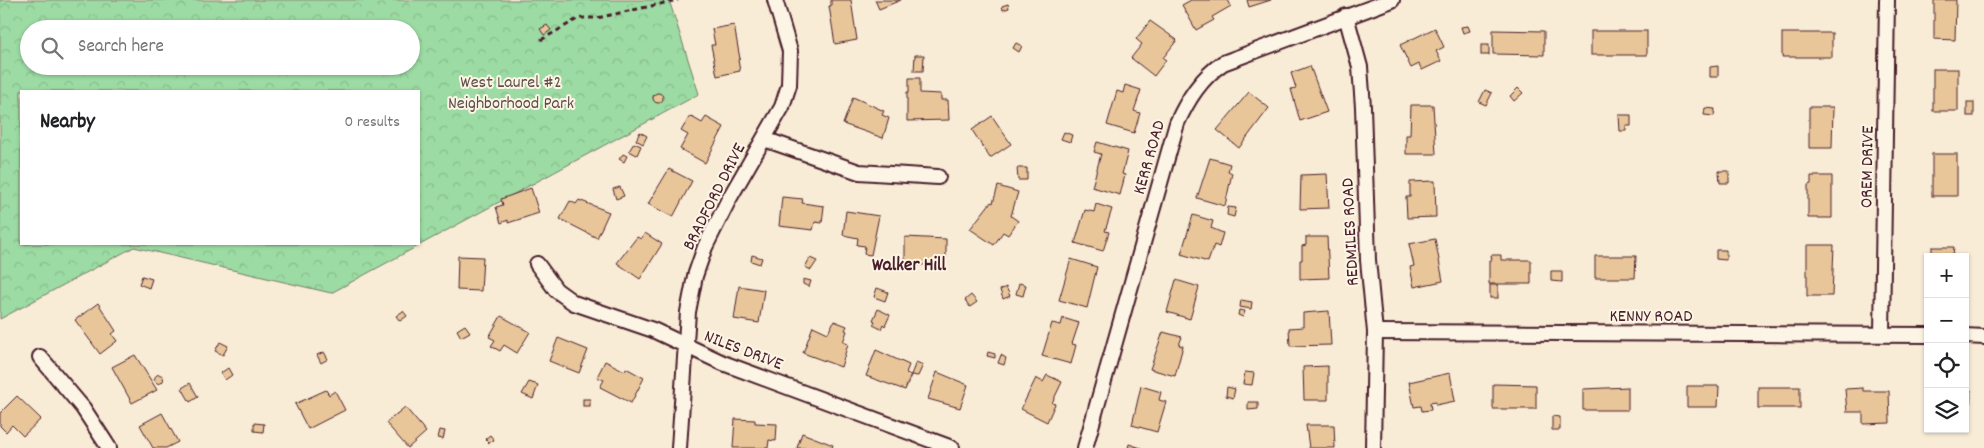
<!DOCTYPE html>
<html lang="en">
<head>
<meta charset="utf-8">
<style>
  body { margin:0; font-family:Dekko,sans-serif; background:#f6f6f6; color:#202124 }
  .controls { position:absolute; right:15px; bottom:15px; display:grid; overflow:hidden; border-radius:0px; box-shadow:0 1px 4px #0004 }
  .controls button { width:45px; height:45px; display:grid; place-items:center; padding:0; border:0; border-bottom:1px solid #e0e0e0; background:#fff; color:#202124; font:25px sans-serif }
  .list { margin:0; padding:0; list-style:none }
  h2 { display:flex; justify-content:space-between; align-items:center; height:65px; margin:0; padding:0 20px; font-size:21px }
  h2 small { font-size:16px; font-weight:400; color:#757577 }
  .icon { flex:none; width:28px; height:28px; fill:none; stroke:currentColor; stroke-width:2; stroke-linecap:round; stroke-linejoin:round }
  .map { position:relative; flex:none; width:1984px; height:448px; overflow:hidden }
  .search { position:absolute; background:#fff; box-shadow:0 1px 4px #0004; left:20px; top:20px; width:400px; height:55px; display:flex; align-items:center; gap:12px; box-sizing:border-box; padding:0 18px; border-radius:28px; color:#757577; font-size:19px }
  .panel { position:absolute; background:#fff; box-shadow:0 1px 4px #0004; left:20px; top:90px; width:400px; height:155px; border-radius:0px }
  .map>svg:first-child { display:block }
  .park { fill:url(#park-crowns); stroke:#737d67; fill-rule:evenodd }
  .building { fill:#e8c69a; stroke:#4a1f2b }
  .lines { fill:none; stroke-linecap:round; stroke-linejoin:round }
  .street-casing { stroke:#4a1f2b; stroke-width:18 }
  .path { stroke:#4a1f2b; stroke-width:3; stroke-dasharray:5 4; stroke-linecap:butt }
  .street { stroke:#fcf5e5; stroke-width:14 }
  .labels { text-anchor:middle; stroke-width:4; stroke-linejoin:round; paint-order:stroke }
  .park-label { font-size:18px; fill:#5e4e49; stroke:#fcf5e5 }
  .street-label { font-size:18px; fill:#4a1f2b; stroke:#fcf5e5 }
  .neighbourhood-label { font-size:19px; font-weight:bold; fill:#4a1f2b; stroke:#fcf5e5 }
</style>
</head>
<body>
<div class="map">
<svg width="1984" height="448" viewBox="0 0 1984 448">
  <defs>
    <pattern id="park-crowns" width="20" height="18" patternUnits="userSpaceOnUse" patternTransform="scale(1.25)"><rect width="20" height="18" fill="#9cdba3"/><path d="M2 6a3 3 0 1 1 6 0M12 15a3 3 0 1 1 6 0" fill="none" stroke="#88bc8c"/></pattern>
  </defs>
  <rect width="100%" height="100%" fill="#f8ecd6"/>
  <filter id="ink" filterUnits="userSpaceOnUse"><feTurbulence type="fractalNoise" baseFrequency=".02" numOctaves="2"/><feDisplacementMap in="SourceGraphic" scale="10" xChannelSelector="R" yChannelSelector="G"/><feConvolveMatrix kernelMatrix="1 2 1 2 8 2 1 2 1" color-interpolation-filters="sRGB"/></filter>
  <g filter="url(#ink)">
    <path class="park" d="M0,0H669L699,94L331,293L134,247L0,319ZM29,29H411V66H29ZM21,91H419V244H21Z"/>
    <g class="building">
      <polygon points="831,0 851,0 857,40 835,44 829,6 831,6"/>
      <polygon points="875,0 901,0 879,9"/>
      <polygon points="1191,0 1228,0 1231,6 1212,17 1214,20 1196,30 1182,5"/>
      <polygon points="1247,0 1271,0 1249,7"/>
      <polygon points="1934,0 1956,0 1955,40 1934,39"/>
      <polygon points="1008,4 1009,8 1003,10 1002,6"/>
      <polygon points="1150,21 1177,40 1163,58 1166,60 1154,76 1131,58 1142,44 1136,39"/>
      <polygon points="547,25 551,30 544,35 540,29"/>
      <polygon points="734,25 740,59 738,60 740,71 717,76 711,45 715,45 712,29"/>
      <polygon points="1468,26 1470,31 1463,33 1461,27"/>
      <polygon points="1435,28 1444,47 1436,51 1441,61 1422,70 1419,64 1411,68 1400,45"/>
      <polygon points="1493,30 1544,31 1544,55 1493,54"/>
      <rect x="1591" y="31" width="56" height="24"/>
      <rect x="1782" y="33" width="50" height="24"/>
      <polygon points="1016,43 1022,46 1019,52 1013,48"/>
      <rect x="1481" y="45" width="8" height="10"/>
      <polygon points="915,55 924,55 923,71 914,71"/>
      <polygon points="1310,66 1327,112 1300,121 1291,89 1296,88 1291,73"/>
      <polygon points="1718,66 1718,77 1710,77 1710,67"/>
      <rect x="1933" y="69" width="25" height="42"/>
      <polygon points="909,78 920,78 920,93 941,94 941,100 948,100 949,120 907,121 907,92 909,92"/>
      <polygon points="1125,85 1141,90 1134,111 1140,113 1134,133 1107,125 1117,91 1123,93"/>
      <polygon points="1518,88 1523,93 1514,101 1510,96"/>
      <polygon points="1485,90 1492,93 1486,105 1479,102"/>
      <polygon points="1249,92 1269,108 1239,148 1217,130"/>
      <circle cx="658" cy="98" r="5"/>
      <polygon points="853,97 884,111 882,115 889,118 883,138 843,124"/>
      <rect x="1967" y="102" width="7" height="14"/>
      <polygon points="1411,105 1433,105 1436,154 1406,154 1406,135 1410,135"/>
      <polygon points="1809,107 1833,107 1832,148 1809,148"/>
      <polygon points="1705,108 1715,109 1714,116 1704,115"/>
      <polygon points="1619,115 1631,115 1631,126 1626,126 1626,131 1620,131"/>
      <polygon points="690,116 702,123 706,117 724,127 705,163 680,149 688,135 681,131"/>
      <polygon points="992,116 1011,144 990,158 972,130"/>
      <polygon points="640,132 647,136 643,144 636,140"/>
      <polygon points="1064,132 1072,135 1070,142 1061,139"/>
      <polygon points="1097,142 1128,151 1122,174 1125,175 1120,195 1092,187 1101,154 1094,152"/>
      <polygon points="634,143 641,146 637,155 629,151"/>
      <polygon points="623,154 627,156 624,162 619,159"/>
      <rect x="1932" y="154" width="25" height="42"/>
      <polygon points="1210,158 1230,164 1228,171 1232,173 1225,206 1197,198"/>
      <polygon points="1017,168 1027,168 1027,180 1018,180"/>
      <polygon points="669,169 692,181 673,217 648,204"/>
      <polygon points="1719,171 1729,171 1729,183 1720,183"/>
      <polygon points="1327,174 1329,208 1300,209 1301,175"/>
      <polygon points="1811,176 1832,176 1832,218 1808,218 1808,185 1811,184"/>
      <polygon points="1435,181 1436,217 1407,218 1406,197 1410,197 1410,182"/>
      <polygon points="998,186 1018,192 1011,216 1018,221 1008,235 1003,232 994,245 970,229 991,202 993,203"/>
      <polygon points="620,187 624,196 616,199 613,189"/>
      <polygon points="531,188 539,213 508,223 508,220 501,223 496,207 503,205 501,199"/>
      <polygon points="782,197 803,199 802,203 824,206 822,223 815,222 813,230 779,226"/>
      <polygon points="579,200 609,212 597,238 560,219 570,201 576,204"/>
      <polygon points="1096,204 1112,209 1105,231 1109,232 1103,251 1075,243 1085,210 1094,212"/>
      <polygon points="1228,207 1236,208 1234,217 1227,215"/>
      <polygon points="846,211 879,216 871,255 864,254 865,246 857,245 858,238 843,235"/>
      <polygon points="1193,215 1213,221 1211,228 1223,233 1219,247 1214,245 1208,262 1181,254"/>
      <polygon points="645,233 662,244 640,279 617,263 637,237 641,239"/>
      <polygon points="905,237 946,239 946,259 938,259 938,264 905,266"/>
      <polygon points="1306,237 1327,237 1329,278 1300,279 1300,260 1302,260 1302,246 1306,245"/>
      <polygon points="1435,239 1443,281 1414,287 1410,267 1414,266 1409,244"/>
      <polygon points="1807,245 1834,245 1832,296 1807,296"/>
      <polygon points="1932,247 1954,247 1953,255 1957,257 1932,257"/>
      <polygon points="1716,250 1726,250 1726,260 1716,259"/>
      <polygon points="752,255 762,258 760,264 751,261"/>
      <polygon points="1491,255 1501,255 1501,260 1531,260 1531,284 1489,284 1489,260 1492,260"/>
      <polygon points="458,256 483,257 481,291 457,290"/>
      <polygon points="1595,256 1636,256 1635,278 1595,278"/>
      <polygon points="810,258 817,261 811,270 805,267"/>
      <polygon points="1071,259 1097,267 1087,308 1059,300"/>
      <polygon points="1551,271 1562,271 1562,282 1551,281"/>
      <polygon points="142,276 152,279 149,288 139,284"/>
      <polygon points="803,279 811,281 809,287 803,284"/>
      <polygon points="1176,280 1199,287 1190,319 1167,312"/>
      <polygon points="1019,283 1026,285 1023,296 1016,294"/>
      <rect x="1490" y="285" width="8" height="13"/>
      <polygon points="739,286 764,290 759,323 734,319"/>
      <polygon points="1006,287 1010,296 1003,299 1000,290"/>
      <polygon points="877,288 888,292 885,301 874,297"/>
      <polygon points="971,295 977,302 970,307 965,300"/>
      <polygon points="1241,300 1252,302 1251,309 1240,307"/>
      <polygon points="98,303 116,331 112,334 117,341 100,354 75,320"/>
      <polygon points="878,309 890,315 885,326 883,324 881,329 873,325 875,321 873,320"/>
      <polygon points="1239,310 1245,311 1243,317 1238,315"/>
      <polygon points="403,311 407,316 400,321 396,316"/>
      <polygon points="1329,311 1331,345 1290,346 1289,328 1303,327 1303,313"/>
      <polygon points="501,316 530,332 517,353 504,345 500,351 491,346 495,340 489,337"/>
      <polygon points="1063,318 1079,323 1072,344 1076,345 1071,364 1042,356 1052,323 1061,325"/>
      <polygon points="834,321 847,326 845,330 847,331 843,342 848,344 841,367 803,353 813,326 828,333"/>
      <polygon points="465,325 470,332 461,337 457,330"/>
      <polygon points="1163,332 1182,337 1179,345 1183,346 1175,376 1150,369"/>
      <polygon points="558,338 588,350 579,373 549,361"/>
      <polygon points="220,342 228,346 223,355 215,351"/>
      <polygon points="876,350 909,365 906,373 911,375 905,390 866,376"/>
      <polygon points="324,352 328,359 321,363 317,355"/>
      <polygon points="988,352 995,354 995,358 987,356"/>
      <polygon points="135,355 157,390 132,403 112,367"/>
      <polygon points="1001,355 1006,358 1004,365 998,363"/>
      <polygon points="605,361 625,371 626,368 644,378 631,403 600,387 604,380 597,377"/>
      <polygon points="916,362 923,365 918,376 911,375"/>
      <polygon points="1328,366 1328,400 1304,400 1303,367"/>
      <polygon points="228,368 232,375 225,380 221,373"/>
      <polygon points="937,372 968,385 960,408 928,399"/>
      <polygon points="1245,372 1254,373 1252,385 1243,384"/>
      <polygon points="1450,373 1455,401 1436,405 1436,402 1430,403 1431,410 1422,411 1421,406 1414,407 1409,382"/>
      <circle cx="159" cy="379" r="4.5"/>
      <polygon points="1047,375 1062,382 1052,403 1055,404 1047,422 1021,409 1036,378 1043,382"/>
      <polygon points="529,382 538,385 533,399 522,394"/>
      <polygon points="190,383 198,397 190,402 182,388"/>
      <polygon points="1493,384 1536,385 1536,409 1493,409"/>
      <polygon points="1141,386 1161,392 1159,400 1166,402 1157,432 1132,425"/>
      <polygon points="1687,386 1719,386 1718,407 1687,407"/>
      <polygon points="1227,387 1235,389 1233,398 1226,396"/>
      <polygon points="1628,387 1628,410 1583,410 1583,389"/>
      <rect x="1758" y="387" width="42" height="21"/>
      <polygon points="1863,388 1863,391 1889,391 1890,423 1863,424 1863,412 1847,412 1845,389"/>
      <polygon points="326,390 329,395 335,391 345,410 308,429 295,404"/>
      <polygon points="1965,390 1971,390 1970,411 1965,411"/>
      <polygon points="17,396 41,419 23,436 12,425 6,432 0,426 0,413"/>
      <rect x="583" y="399" width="7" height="7"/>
      <polygon points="1248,402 1258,402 1258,409 1248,410"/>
      <polygon points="405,407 426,432 408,448 386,423"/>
      <polygon points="162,413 178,442 166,448 153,448 140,425"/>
      <polygon points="1552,416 1560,417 1560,430 1552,430"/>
      <polygon points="735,419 755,420 755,423 777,424 776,441 769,440 768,448 733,448"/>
      <polygon points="254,423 264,424 263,432 254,431"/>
      <polygon points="1306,425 1334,425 1335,448 1309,448"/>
      <polygon points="440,430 445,431 443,439 438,438"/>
      <polygon points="802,433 833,445 832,448 797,448"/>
      <polygon points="490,435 494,440 489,443 485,439"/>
      <polygon points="1129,444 1141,448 1128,448"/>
    </g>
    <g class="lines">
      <g class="street-casing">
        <g id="street">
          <polyline points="1346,16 1360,67 1363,107 1368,260 1375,332 1373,448"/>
          <polyline points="764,139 859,172 938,177"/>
          <polyline points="537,264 556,290 574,303 653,330 723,363 952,448"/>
          <polyline points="1375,332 1928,335"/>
          <polyline points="1882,334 1887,0"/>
          <polyline points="1965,336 1984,337"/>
          <polyline points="40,357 83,408 109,448"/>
          <polyline points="679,448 688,312 695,276 705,247 729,199 782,107 789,85 790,51 775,0"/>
          <path d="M1085,448L1177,123C1188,99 1201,78 1223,63L1392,0"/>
        </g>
      </g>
      <polyline class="path" points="541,40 579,18 597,18 678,0"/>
      <use href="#street" class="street"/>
    </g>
  </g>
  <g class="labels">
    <g class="park-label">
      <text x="511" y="87">West Laurel #2<tspan x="511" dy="21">Neighborhood Park</tspan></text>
    </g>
    <g class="street-label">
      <text transform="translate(1148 157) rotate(-74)" y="6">KERR ROAD</text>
      <text transform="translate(1866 167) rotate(-89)" y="6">OREM DRIVE</text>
      <text transform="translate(713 196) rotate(-63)" y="6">BRADFORD DRIVE</text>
      <text transform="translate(1349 232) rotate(-93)" y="6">REDMILES ROAD</text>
      <text x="1651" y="321">KENNY ROAD</text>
      <text transform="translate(744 349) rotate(21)" y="6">NILES DRIVE</text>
    </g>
    <g class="neighbourhood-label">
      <text x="909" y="270">Walker Hill</text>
    </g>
  </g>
</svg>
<div class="controls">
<button>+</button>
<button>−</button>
<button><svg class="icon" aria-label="locate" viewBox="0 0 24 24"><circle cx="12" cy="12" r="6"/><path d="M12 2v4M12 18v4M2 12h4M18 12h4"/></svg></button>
<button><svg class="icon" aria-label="layers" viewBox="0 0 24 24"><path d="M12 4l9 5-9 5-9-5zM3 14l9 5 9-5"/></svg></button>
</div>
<div class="search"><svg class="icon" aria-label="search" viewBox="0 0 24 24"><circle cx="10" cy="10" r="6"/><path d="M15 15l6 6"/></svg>Search here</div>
<section class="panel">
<h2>Nearby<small>0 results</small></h2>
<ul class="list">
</ul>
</section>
</div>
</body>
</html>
